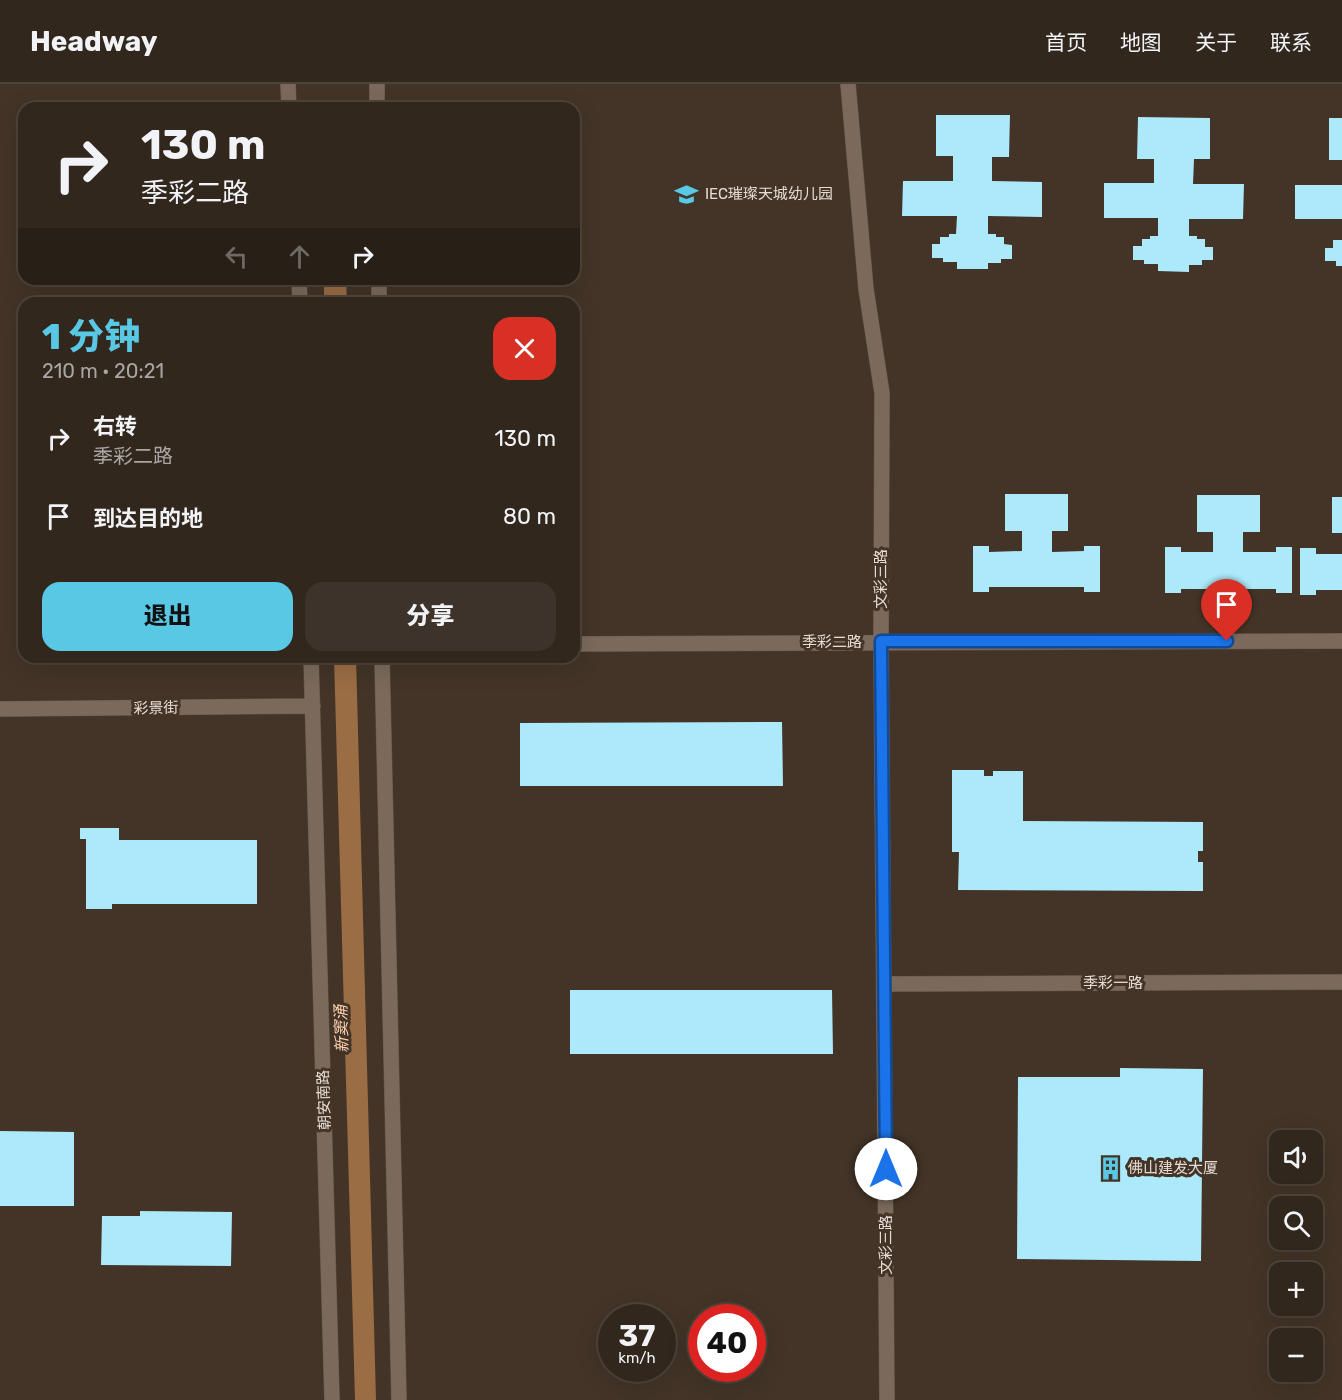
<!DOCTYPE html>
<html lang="zh">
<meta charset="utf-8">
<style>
:root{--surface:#32271d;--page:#3d332a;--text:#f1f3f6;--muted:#a8a5a4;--line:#4d443b;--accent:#59c8e4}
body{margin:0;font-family:Rubik,"Noto Sans SC",sans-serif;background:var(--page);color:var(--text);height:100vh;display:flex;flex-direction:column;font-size:22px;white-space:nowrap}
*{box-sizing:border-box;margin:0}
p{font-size:20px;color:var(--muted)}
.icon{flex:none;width:33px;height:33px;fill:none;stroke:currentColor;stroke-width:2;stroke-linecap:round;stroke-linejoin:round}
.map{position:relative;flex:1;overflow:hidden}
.panel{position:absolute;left:18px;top:213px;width:562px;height:366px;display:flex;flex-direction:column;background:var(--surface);border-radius:18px;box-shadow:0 6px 24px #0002,0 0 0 2px var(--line)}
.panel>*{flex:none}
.top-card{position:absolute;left:18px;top:18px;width:562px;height:183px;border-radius:18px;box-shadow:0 6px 24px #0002,0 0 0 2px var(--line);background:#32271d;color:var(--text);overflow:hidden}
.fabs{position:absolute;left:1269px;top:1046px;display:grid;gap:12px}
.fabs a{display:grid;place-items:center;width:54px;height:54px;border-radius:12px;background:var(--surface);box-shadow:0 6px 24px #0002,0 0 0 2px var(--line);font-size:30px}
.speed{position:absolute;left:598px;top:1220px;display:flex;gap:12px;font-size:30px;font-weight:700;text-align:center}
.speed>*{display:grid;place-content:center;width:78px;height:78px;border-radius:50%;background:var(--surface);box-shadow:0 6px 24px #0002,0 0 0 2px var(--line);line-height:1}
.speed small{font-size:15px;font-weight:400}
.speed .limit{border:9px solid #d22;background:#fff;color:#111}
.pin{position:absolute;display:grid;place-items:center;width:51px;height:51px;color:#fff;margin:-62px -26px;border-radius:50% 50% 50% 0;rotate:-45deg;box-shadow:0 0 6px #0007}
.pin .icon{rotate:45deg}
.me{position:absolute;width:66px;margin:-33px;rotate:0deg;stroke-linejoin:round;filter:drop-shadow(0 0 4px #0008)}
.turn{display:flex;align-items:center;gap:21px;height:126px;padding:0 24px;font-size:27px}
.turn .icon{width:78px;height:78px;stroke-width:2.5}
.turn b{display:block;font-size:42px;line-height:51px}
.lanes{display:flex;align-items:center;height:57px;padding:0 24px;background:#0003;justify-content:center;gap:30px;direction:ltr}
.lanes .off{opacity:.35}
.round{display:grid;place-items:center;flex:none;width:63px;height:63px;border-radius:18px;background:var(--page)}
.head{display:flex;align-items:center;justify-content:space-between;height:102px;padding:0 24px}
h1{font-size:36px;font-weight:800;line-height:45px;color:var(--accent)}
.button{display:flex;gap:12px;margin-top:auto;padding:12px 24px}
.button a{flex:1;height:69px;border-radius:18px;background:var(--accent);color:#111;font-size:24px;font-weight:800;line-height:69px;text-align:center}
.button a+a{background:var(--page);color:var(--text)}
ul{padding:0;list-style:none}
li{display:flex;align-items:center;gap:18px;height:78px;padding:0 24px}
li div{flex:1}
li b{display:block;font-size:22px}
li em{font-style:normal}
header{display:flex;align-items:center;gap:36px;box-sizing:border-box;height:84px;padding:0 30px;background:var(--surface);border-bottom:2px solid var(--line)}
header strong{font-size:28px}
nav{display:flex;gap:33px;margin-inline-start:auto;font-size:21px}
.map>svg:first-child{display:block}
.water{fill:#9b6d44}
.building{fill:#ace9fa}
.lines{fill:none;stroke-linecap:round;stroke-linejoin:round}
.secondary-casing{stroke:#5e5246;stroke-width:16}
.secondary{stroke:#7b6a5b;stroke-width:15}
.route-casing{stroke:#114b97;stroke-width:15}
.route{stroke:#1a73e8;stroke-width:10}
.labels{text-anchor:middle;stroke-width:6;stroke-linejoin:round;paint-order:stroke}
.poi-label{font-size:15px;fill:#e6dcd4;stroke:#433427;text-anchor:start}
.street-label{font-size:15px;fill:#e6dcd4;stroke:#433427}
.water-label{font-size:16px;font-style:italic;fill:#fdd2ae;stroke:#433427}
</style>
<header>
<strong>Headway</strong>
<nav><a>首页</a><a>地图</a><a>关于</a><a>联系</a></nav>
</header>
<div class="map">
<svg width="1342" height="1316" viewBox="0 0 1342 1316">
<rect width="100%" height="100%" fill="#433427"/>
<path class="water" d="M324,195H346L347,219H324Z
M334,573H356L376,1316H355Z"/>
<path class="building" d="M936,31H1010L1009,73H992V97L1042,98V133L988,132V150H996V153H1004V160L1012,161V175H1001V179H988V185H957V178H943V174H932V160H940V153H949V150H956L957,132H902L903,97H953V72H936Z
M1138,33L1210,34V75H1194L1193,100H1244L1243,135H1189V152H1197V155H1205V163H1213V176H1202V181H1189V188L1158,187V180H1144V176H1133V162H1142V155H1150V152H1158V134H1104V99H1154V75H1137Z
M1329,34H1342V76H1329Z
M1295,101H1342V135H1295Z
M1333,156H1342V182H1336V177H1325V164H1333Z
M1005,410H1068V447H1052V468L1084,467V462H1100V508H1084V503H989V508H973V462H989V468L1022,467V447H1005Z
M1197,411H1260V448H1243V468H1276V463H1292V509H1276V505H1181V509H1165V463H1181V468H1213V448H1197Z
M1332,413H1342V449H1332Z
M1300,464H1316V470H1342V506H1316V511H1300Z
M782,638L783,702H520V639Z
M952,686H984V692H993V687H1023V737L1203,738V767H1198V778H1203V807L958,806L959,768H952Z
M80,744H119V756H257V820H112V825H86V755H80Z
M570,906H832L833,970H570Z
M1120,984L1203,985L1201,1177L1017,1175L1018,993H1120Z
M0,1047L74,1048V1122H0Z
M140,1127L232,1128L231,1182L101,1181L102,1132H140Z"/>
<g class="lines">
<defs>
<path id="secondary" d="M288,0L289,24
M377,0V24
M848,0L866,205L882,309L881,557L887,1316
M299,195L300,219
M379,195V219
M574,560L1342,557
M311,573L332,1316
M382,573L399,1316
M0,625L313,622
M885,900L1342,898"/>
</defs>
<use href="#secondary" class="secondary-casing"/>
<use href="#secondary" class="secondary"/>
</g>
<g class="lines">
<defs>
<path id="route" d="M886,1085L881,557H1227"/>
</defs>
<use href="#route" class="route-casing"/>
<use href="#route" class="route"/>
</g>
<defs>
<symbol id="school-bare" viewBox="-9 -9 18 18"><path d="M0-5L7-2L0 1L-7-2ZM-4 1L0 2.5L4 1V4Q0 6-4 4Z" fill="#59c8e4" stroke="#433427" stroke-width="2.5" paint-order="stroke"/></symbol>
<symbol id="building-bare" viewBox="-9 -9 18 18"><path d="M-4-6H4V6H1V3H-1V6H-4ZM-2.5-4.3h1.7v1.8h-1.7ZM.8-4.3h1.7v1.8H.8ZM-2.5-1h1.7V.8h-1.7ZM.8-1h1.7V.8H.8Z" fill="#59c8e4" stroke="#433427" stroke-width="2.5" paint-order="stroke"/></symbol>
</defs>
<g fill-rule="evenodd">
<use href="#school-bare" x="670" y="94" width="33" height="33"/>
<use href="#building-bare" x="1094" y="1068" width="33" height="33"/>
</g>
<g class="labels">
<g class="poi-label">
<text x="705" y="115">IEC璀璨天城幼儿园</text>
<text x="1128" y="1089">佛山建发大厦</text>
</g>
<g class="street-label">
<text transform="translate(881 495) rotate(-90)" y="5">文彩三路</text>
<text x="832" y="563">季彩二路</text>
<text transform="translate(156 624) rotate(-1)" y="5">彩景街</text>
<text x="1113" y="904">季彩一路</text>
<text transform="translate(324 1016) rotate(-92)" y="5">朝安南路</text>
<text transform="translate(886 1161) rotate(-90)" y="5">文彩三路</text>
</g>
<g class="water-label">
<text transform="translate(341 945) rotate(-92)" y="6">新窦涌</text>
</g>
</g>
</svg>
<div class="fabs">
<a><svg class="icon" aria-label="sound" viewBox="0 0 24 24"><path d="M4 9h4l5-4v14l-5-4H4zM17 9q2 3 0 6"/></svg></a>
<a><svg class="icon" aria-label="search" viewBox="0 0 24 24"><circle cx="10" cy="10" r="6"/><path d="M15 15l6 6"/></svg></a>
<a>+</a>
<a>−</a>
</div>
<div class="speed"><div>37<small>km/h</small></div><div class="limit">40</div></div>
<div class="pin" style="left:1227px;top:557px;background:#d93025"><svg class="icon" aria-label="arrive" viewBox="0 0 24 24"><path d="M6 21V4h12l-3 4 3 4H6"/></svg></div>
<svg class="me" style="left:886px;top:1085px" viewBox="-20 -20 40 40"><circle r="19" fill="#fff"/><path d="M0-13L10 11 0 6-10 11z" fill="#1a73e8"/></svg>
<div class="top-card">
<div class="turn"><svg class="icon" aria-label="right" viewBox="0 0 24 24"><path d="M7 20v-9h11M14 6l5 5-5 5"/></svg><div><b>130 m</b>季彩二路</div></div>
<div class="lanes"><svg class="icon off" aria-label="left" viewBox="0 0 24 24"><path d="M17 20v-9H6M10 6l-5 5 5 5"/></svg><svg class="icon off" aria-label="ahead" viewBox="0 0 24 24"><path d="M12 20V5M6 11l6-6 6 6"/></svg><svg class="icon" aria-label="right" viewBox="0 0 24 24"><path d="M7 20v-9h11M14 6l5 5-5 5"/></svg></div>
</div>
<section class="panel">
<div class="head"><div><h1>1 分钟</h1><p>210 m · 20:21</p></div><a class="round" style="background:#d93025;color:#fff"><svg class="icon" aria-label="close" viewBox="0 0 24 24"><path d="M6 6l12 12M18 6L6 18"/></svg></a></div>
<ul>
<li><svg class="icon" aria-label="right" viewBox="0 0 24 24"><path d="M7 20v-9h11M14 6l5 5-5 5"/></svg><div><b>右转</b><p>季彩二路</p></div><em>130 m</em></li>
<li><svg class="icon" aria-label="arrive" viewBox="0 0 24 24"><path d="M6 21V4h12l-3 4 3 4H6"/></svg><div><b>到达目的地</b></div><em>80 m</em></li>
</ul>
<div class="button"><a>退出</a><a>分享</a></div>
</section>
</div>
